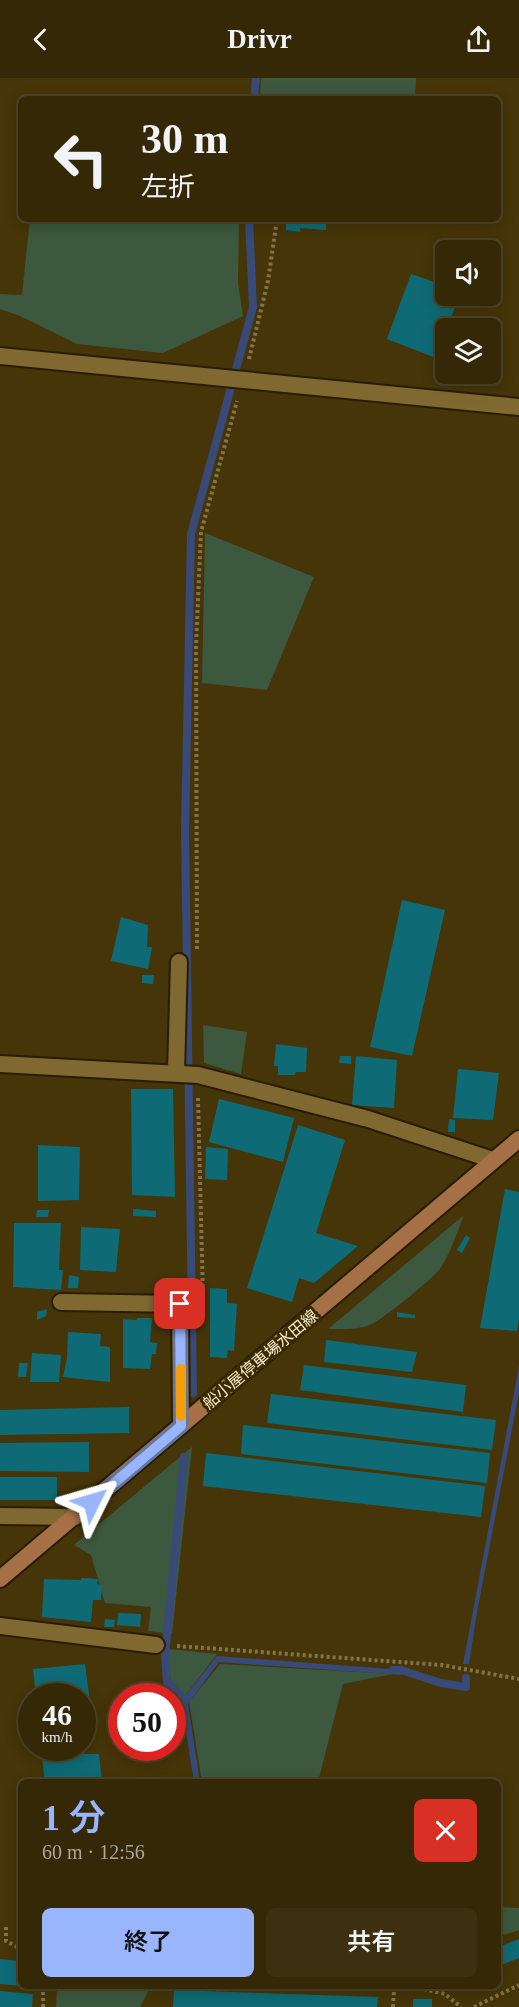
<!DOCTYPE html>
<html lang="ja">
<meta charset="utf-8">
<style>
:root{--surface:#342806;--page:#3c3010;--text:#f1f3f6;--muted:#a9a69b;--line:#4e4428;--accent:#98b5fd}
body{margin:0;font-family:"Times New Roman","Noto Sans JP",serif;background:var(--page);color:var(--text);height:100vh;display:flex;flex-direction:column;font-size:22px;white-space:nowrap}
*{box-sizing:border-box;margin:0}
p{font-size:20px;color:var(--muted)}
.icon{flex:none;width:33px;height:33px;fill:none;stroke:currentColor;stroke-width:2;stroke-linecap:round;stroke-linejoin:round}
.map{position:relative;flex:1;overflow:hidden}
.drawer{position:absolute;left:18px;top:1701px;width:483px;height:210px;display:flex;flex-direction:column;background:var(--surface);border-radius:9px;box-shadow:0 3px 15px #0003,0 0 0 2px var(--line)}
.drawer>*{flex:none}
.guide{position:absolute;left:18px;top:18px;width:483px;height:126px;border-radius:9px;box-shadow:0 3px 15px #0003,0 0 0 2px var(--line);background:#342806;color:var(--text);overflow:hidden}
.buttons{position:absolute;left:435px;top:162px;display:grid;gap:12px}
.buttons a{display:grid;place-items:center;width:66px;height:66px;border-radius:9px;background:var(--surface);box-shadow:0 3px 15px #0003,0 0 0 2px var(--line);font-size:30px}
.speed{position:absolute;left:18px;top:1605px;display:flex;gap:12px;font-size:30px;font-weight:700;text-align:center}
.speed>*{display:grid;place-content:center;width:78px;height:78px;border-radius:50%;background:var(--surface);box-shadow:0 3px 15px #0003,0 0 0 2px var(--line);line-height:1}
.speed small{font-size:15px;font-weight:400}
.speed .limit{border:9px solid #d22;background:#fff;color:#111}
.pin{position:absolute;display:grid;place-items:center;width:51px;height:51px;color:#fff;margin:-26px;border-radius:12px;box-shadow:0 3px 9px #0006}
.me{position:absolute;width:66px;margin:-33px;rotate:50deg;stroke-linejoin:round;filter:drop-shadow(0 0 4px #0008)}
.turn{display:flex;align-items:center;gap:21px;height:126px;padding:0 24px;font-size:27px}
.turn .icon{width:78px;height:78px;stroke-width:2.5}
.turn b{display:block;font-size:42px;line-height:51px}
.round{display:grid;place-items:center;flex:none;width:63px;height:63px;border-radius:9px;background:var(--page)}
.headline{display:flex;align-items:center;justify-content:space-between;height:102px;padding:0 24px}
h1{font-size:36px;font-weight:600;line-height:45px;color:var(--accent)}
.button{display:flex;gap:12px;margin-top:auto;padding:12px 24px}
.button a{flex:1;height:69px;border-radius:9px;background:var(--accent);color:#111;font-size:24px;font-weight:600;line-height:69px;text-align:center}
.button a+a{background:var(--page);color:var(--text)}
header{display:flex;justify-content:space-between;align-items:center;height:78px;padding:0 24px;background:var(--surface);font-size:27px;font-weight:600}
.map>svg:first-child{display:block}
.green{fill:#3c583e}
.water{fill:#384a78}
.lines{fill:none;stroke-linecap:round;stroke-linejoin:round}
.stream{stroke:#384a78;stroke-width:8}
.building{fill:#0e6b75}
.minor-casing{stroke:#291d01;stroke-width:20}
.tertiary-casing{stroke:#291d01;stroke-width:20}
.secondary-casing{stroke:#291d01;stroke-width:20}
.path{stroke:#83734c;stroke-width:4;stroke-dasharray:3 3;stroke-linecap:butt}
.minor{stroke:#806931;stroke-width:16}
.tertiary{stroke:#806931;stroke-width:16}
.secondary{stroke:#a57045;stroke-width:16}
.route-casing{stroke:#6376a4;stroke-width:15}
.route{stroke:#98b5fd;stroke-width:10}
.slow{stroke:#f59e0b;stroke-width:10}
.labels{text-anchor:middle;stroke-width:6;stroke-linejoin:round;paint-order:stroke}
.street-label{font-size:16px;fill:#f9ecd0;stroke:#3b2b00}
</style>
<header><svg class="icon" aria-label="back" viewBox="0 0 24 24"><path d="M15 5l-7 7 7 7"/></svg>Drivr<svg class="icon" aria-label="share" viewBox="0 0 24 24"><path d="M12 15V3M7 8l5-5 5 5M5 13v7h14v-7"/></svg></header>
<div class="map">
<svg width="519" height="1929" viewBox="0 0 519 1929">
<rect width="100%" height="100%" fill="#463508"/>
<path class="green" d="M261,0H416L415,21H260Z
M30,141H239L238,205L243,238L163,275L77,266L20,238L0,231V216L22,217Z
M205,455L314,499L267,612L202,605Z
M203,947L247,954L241,996L204,985Z
M464,1137C457,1153 450,1178 439,1192C431,1202 381,1243 370,1247C357,1252 341,1251 328,1251Z
M192,1369L172,1556L148,1553L151,1529L105,1525L91,1477L74,1467Z
M169,1571L217,1576L185,1618L171,1603L167,1579Z
M220,1586L392,1596L343,1606L318,1704H202L189,1624Z
M498,1829L519,1830V1852L498,1859Z
M57,1908H151L140,1929H56Z"/>
<path class="water" d="M519,1288V1315L477,1534L469,1586H463Z
M217,1578L404,1592L402,1597L219,1584L188,1626L200,1704H194L181,1623Z"/>
<g class="lines">
<path class="stream" d="M254,21L256,0
M193,1315L185,753L191,456L253,229L249,141
M184,1379L165,1578L167,1604L185,1623
M393,1592H401L441,1605L466,1609V1600"/>
</g>
<path class="building" d="M286,141H326V152L300,150V154L286,152Z
M411,196L446,208V218H459L436,280L387,261Z
M402,822L445,832L412,978L370,969Z
M121,839L148,847L147,869H152L148,891L111,883Z
M142,897H154L153,906L142,905Z
M276,966L307,970L306,994H296L295,997H278V988H274Z
M340,978H351V986L339,985Z
M356,978L397,982L394,1030L352,1027Z
M458,991L499,995L493,1042L453,1040Z
M131,1011H173L175,1119L132,1117Z
M219,1021L294,1040L283,1084L209,1064Z
M449,1041L455,1042V1054H448Z
M298,1047L345,1062L316,1155L358,1168L314,1205L299,1200L292,1224L247,1210Z
M38,1067L80,1069L79,1122L38,1123Z
M206,1069L228,1071L227,1102L205,1101Z
M505,1111L519,1114V1242L517,1253L480,1250Z
M133,1131L156,1133V1139L133,1138Z
M37,1132H49L48,1139H36Z
M14,1145H61L59,1192H63L61,1212L13,1209Z
M81,1149L120,1151L116,1194L80,1192Z
M466,1157L470,1160L462,1175L457,1172Z
M69,1197L79,1199L78,1210H68Z
M210,1210L227,1211V1225L237,1226L234,1273L228,1272L227,1280L210,1279Z
M47,1231L46,1238L37,1242V1234Z
M397,1234L415,1237V1240L397,1239Z
M138,1240H152L150,1264L157,1265L156,1276H152L150,1291L123,1290V1241L136,1242Z
M68,1254L101,1256L100,1268L110,1269V1304L63,1299L67,1280Z
M326,1262L417,1274L412,1294L324,1284Z
M32,1275L61,1277L59,1304H30Z
M19,1285H28L26,1299H18Z
M304,1287L466,1307L463,1334L300,1312Z
M271,1316L496,1342L492,1372L267,1345Z
M129,1329V1355L0,1357V1332Z
M243,1347L490,1375L487,1405L241,1376Z
M89,1364V1394L0,1393V1365Z
M206,1375L485,1408L481,1439L203,1408Z
M0,1399H57V1422H0Z
M81,1500L98,1501L97,1506L102,1507L101,1522H93L91,1544L42,1539L44,1501L81,1502Z
M118,1535L141,1536L140,1549L117,1547Z
M105,1541L115,1542L114,1549H104Z
M85,1586L95,1661L82,1660V1618H36L33,1591Z
M41,1670H84V1676H99L102,1704H45Z
M519,1861V1880L498,1888V1869Z
M0,1881L21,1883V1908L0,1906Z
M174,1912L378,1919L377,1929H173Z
M0,1913L33,1916L32,1929H0Z
M413,1921H432V1929H413Z"/>
<g class="lines">
<defs>
<path id="minor" d="M0,986L198,997L368,1041L493,1082
M176,995L179,884
M61,1224L180,1226L181,1348
M0,1438L75,1439
M0,1548L156,1567"/>
<path id="tertiary" d="M0,278L519,329"/>
<path id="secondary" d="M0,1501L519,1061"/>
</defs>
<use href="#minor" class="minor-casing"/>
<use href="#tertiary" class="tertiary-casing"/>
<use href="#secondary" class="secondary-casing"/>
<path class="path" d="M249,281L268,203L277,141
M197,871L196,567L201,454L237,323
M198,1020L203,1219
M177,1568L442,1587L519,1601
M6,1849V1863L21,1871
M43,1908V1929
M341,1908L394,1911
M393,1929L394,1911L419,1910L445,1916L461,1929
M474,1929L519,1907"/>
<use href="#minor" class="minor"/>
<use href="#tertiary" class="tertiary"/>
<use href="#secondary" class="secondary"/>
</g>
<g class="lines">
<defs>
<path id="route" d="M92,1424L181,1348L180,1226"/>
</defs>
<use href="#route" class="route-casing"/>
<use href="#route" class="route"/>
<path class="slow" d="M181,1291V1338"/>
</g>
<g class="labels">
<g class="street-label">
<text transform="translate(260 1281) rotate(-40)" y="6">船小屋停車場水田線</text>
</g>
</g>
</svg>
<div class="buttons">
<a><svg class="icon" aria-label="sound" viewBox="0 0 24 24"><path d="M4 9h4l5-4v14l-5-4H4zM17 9q2 3 0 6"/></svg></a>
<a><svg class="icon" aria-label="layers" viewBox="0 0 24 24"><path d="M12 4l9 5-9 5-9-5zM3 14l9 5 9-5"/></svg></a>
</div>
<div class="speed"><div>46<small>km/h</small></div><div class="limit">50</div></div>
<div class="pin" style="left:180px;top:1226px;background:#d93025"><svg class="icon" aria-label="arrive" viewBox="0 0 24 24"><path d="M6 21V4h12l-3 4 3 4H6"/></svg></div>
<svg class="me" style="left:92px;top:1424px" viewBox="-20 -20 40 40"><path d="M0-17L14 15 0 8-14 15z" fill="#98b5fd" stroke="#fff" stroke-width="4"/></svg>
<div class="guide">
<div class="turn"><svg class="icon" aria-label="left" viewBox="0 0 24 24"><path d="M17 20v-9H6M10 6l-5 5 5 5"/></svg><div><b>30 m</b>左折</div></div>
</div>
<section class="drawer">
<div class="headline"><div><h1>1 分</h1><p>60 m · 12:56</p></div><a class="round" style="background:#d93025;color:#fff"><svg class="icon" aria-label="close" viewBox="0 0 24 24"><path d="M6 6l12 12M18 6L6 18"/></svg></a></div>
<div class="button"><a>終了</a><a>共有</a></div>
</section>
</div>
